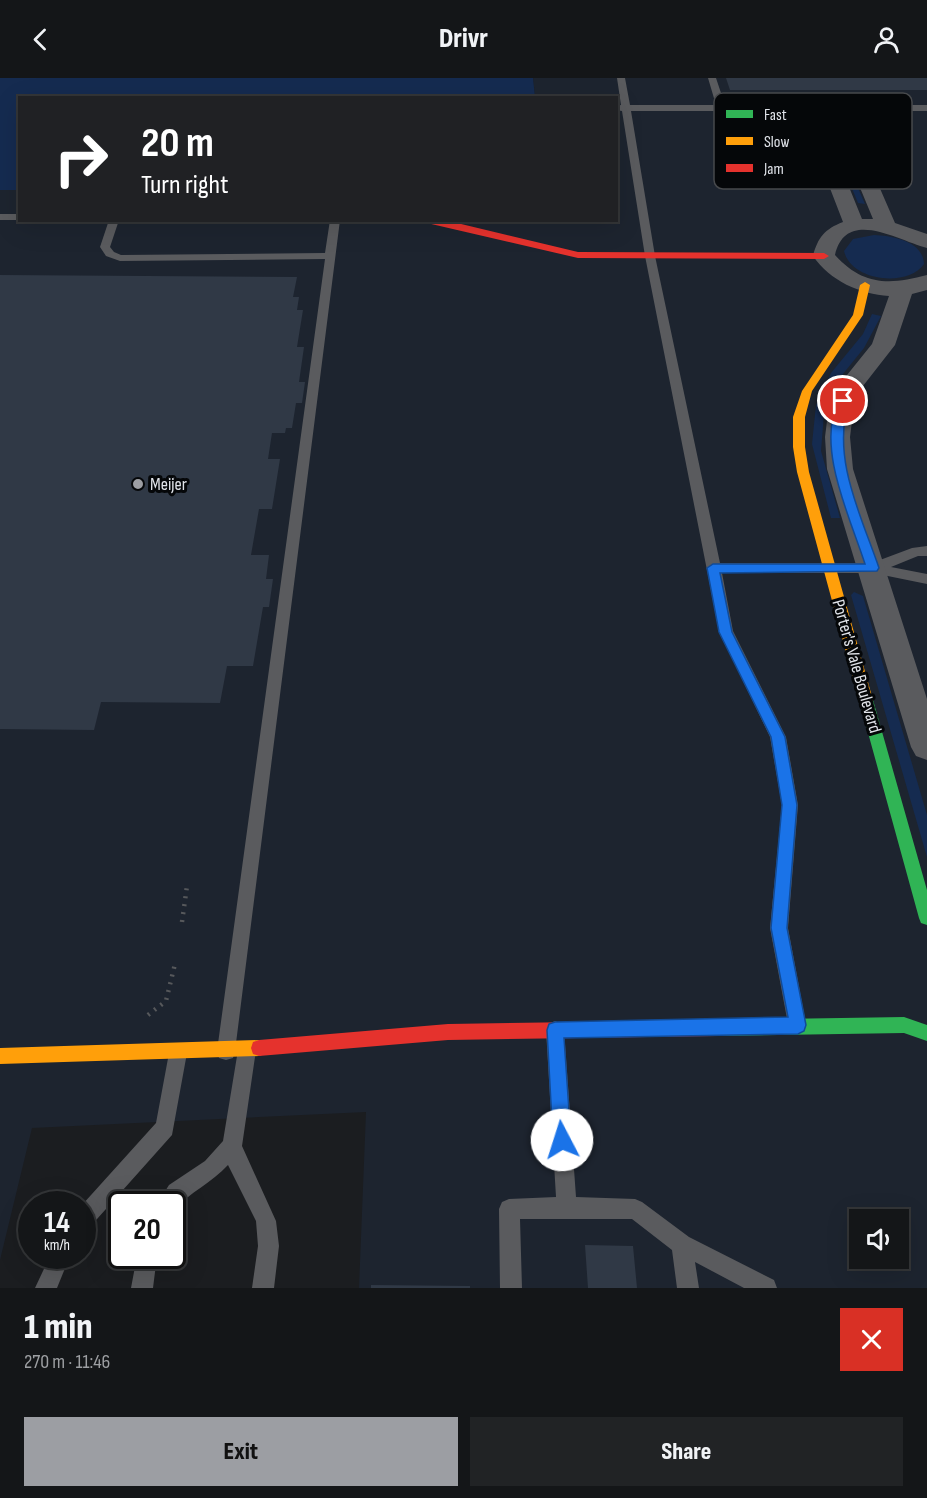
<!DOCTYPE html>
<meta charset="utf-8">
<style>
:root{--surface:#141618;--page:#212325;--text:#f1f3f6;--muted:#9d9fa2;--line:#333537;--accent:#9c9ea3}
body{margin:0;font-family:"Sofia Sans Condensed",sans-serif;background:var(--page);color:var(--text);height:100vh;display:flex;flex-direction:column;font-size:22px;white-space:nowrap}
*{box-sizing:border-box;margin:0}
p{font-size:20px;color:var(--muted)}
.icon{flex:none;width:33px;height:33px;fill:none;stroke:currentColor;stroke-width:2;stroke-linecap:round;stroke-linejoin:round}
.map{position:relative;height:1210px;overflow:hidden}
.panel{display:flex;flex-direction:column;background:var(--surface);flex:1}
.panel>*{flex:none}
.top-card{position:absolute;left:18px;top:18px;width:600px;height:126px;border-radius:0px;box-shadow:0 6px 24px #0002,0 0 0 2px var(--line);background:#202124;color:#fff;overflow:hidden}
.controls{position:absolute;left:849px;top:1131px;display:grid;gap:12px}
.controls a{display:grid;place-items:center;width:60px;height:60px;border-radius:0px;background:var(--surface);box-shadow:0 6px 24px #0002,0 0 0 2px var(--line);font-size:30px}
.speed{position:absolute;left:18px;top:1113px;display:flex;gap:12px;font-size:30px;font-weight:700;text-align:center}
.speed>*{display:grid;place-content:center;width:78px;height:78px;border-radius:50%;background:var(--surface);box-shadow:0 6px 24px #0002,0 0 0 2px var(--line);line-height:1}
.speed small{font-size:15px;font-weight:400}
.speed .limit{border:3px solid #111;border-radius:9px;background:#fff;color:#111}
.pin{position:absolute;display:grid;place-items:center;width:51px;height:51px;color:#fff;margin:-26px;border:3px solid #fff;border-radius:50%;box-shadow:0 2px 6px #0007}
.me{position:absolute;width:66px;margin:-33px;rotate:355deg;stroke-linejoin:round;filter:drop-shadow(0 0 4px #0008)}
.turn{display:flex;align-items:center;gap:21px;height:126px;padding:0 24px;font-size:27px}
.turn .icon{width:78px;height:78px;stroke-width:2.5}
.turn b{display:block;font-size:42px;line-height:51px}
.round{display:grid;place-items:center;flex:none;width:63px;height:63px;border-radius:0px;background:var(--page)}
.summary{display:flex;align-items:center;justify-content:space-between;height:102px;padding:0 24px}
h1{font-size:36px;font-weight:800;line-height:45px}
.primary-button{display:flex;gap:12px;margin-top:auto;padding:12px 24px}
.primary-button a{flex:1;height:69px;border-radius:0px;background:var(--accent);color:#111;font-size:24px;font-weight:800;line-height:69px;text-align:center}
.primary-button a+a{background:var(--page);color:var(--text)}
header{display:flex;justify-content:space-between;align-items:center;height:78px;padding:0 24px;background:var(--surface);font-size:27px;font-weight:800}
.map>svg:first-child{display:block}
.built{fill:#1d242f;fill-rule:evenodd}
.green{fill:#152b50}
.building{fill:#303946}
.lines{fill:none;stroke-linecap:round;stroke-linejoin:round}
.path{stroke:#56585b;stroke-width:4.5;stroke-dasharray:2 6;stroke-linecap:butt}
.lane{fill:#5a5b5e;fill-rule:evenodd}
.street{fill:#5a5b5e;fill-rule:evenodd}
.fast{fill:#30b455;fill-rule:evenodd}
.slow{fill:#ff9f0a;fill-rule:evenodd}
.jam{fill:#e5322d;fill-rule:evenodd}
.route{fill:#1a73e8;stroke:#114b97;stroke-width:1.5}
.poi-dot{fill:#9c9ea3;stroke:#050709;stroke-width:2}
.labels{text-anchor:middle;stroke-width:6;stroke-linejoin:round;paint-order:stroke}
.poi-label{font-size:18px;fill:#e1e4ea;stroke:#050709;text-anchor:start}
.street-label{font-size:18px;fill:#e1e4ea;stroke:#050709}
.key{fill:#050709;stroke:#47494c;stroke-width:1.5}
.key-label{font-size:16px;fill:#e1e4ea}
</style>
<header><svg class="icon" aria-label="back" viewBox="0 0 24 24"><path d="M15 5l-7 7 7 7"/></svg>Drivr<svg class="icon" aria-label="person" viewBox="0 0 24 24"><circle cx="12" cy="8" r="4"/><path d="M4 21q1-7 8-7t8 7"/></svg></header>
<div class="map">
<svg width="927" height="1210" viewBox="0 0 927 1210">
<rect width="100%" height="100%" fill="#1b1d20"/>
<path class="built" d="M533,0H927V1210H359L366,1034L32,1050L0,1182V112H19L20,142H616V20L535,19ZM860,1142H898V1180H860Z"/>
<path class="green" d="M0,0H533L535,19L20,20L19,112H0Z
M826,47L831,48L865,126L858,125Z
M874,157C893,158 923,163 924,186C907,210 851,203 844,173L853,161Z
M872,236L881,238L864,270L834,307L824,336L821,373L840,440H831L812,366L816,327L831,295L863,256Z
M854,514L863,518L927,737V779L851,517Z"/>
<path class="building" d="M726,0H927V12H730Z
M0,197L297,199L293,219H299L297,232H303L297,269H304L299,304H305L302,325H296L292,350H286L285,355H272L268,381H280L272,431H259L251,477H269L266,501H273L269,529H263L253,588H227L220,625L101,624L94,652L0,651Z
M585,1167L633,1168L637,1210H588Z
M371,1207L470,1208V1210H371Z"/>
<g class="lines">
<path class="path" d="M182,844L187,808
M148,937L166,923L175,886"/>
<path class="lane" d="M617,0H625L630,27H716L708,0H716L725,27H927V33H631L655,178L720,485H872L912,470L927,468V478H918L891,489L927,496V506L873,495H722L733,553L786,659L798,727L788,850L806,946L804,952L797,955L790,952L788,946L770,850L782,727L770,659L719,553L645,178L622,33L616,32V28L621,27Z
M0,136H20V142H0Z
M109,142H119L110,169L114,174L121,177L325,175L330,142H340L235,973L233,980L226,982L219,980L217,973L325,181L120,183L106,178L100,169Z
M555,943L562,946L564,952L576,1119L635,1121L642,1124L689,1159L774,1202L777,1210H744L695,1184L699,1210H677L672,1172L632,1141H520L522,1210H500L499,1131L502,1124L509,1121L556,1119L546,952L548,946Z
M247,963L254,965L256,972L242,1068L276,1143L279,1168L274,1210H252L258,1168L256,1143L228,1087C212,1105 189,1114 174,1133L172,1126H157L169,1107L205,1083L223,1063L238,972L240,965Z
M178,966L185,968L187,975L172,1057L89,1150L82,1153V1127L156,1045L169,975L171,968Z
M50,1178H70L57,1210H35Z
M137,1178H157L153,1210H131Z"/>
<path class="street" d="M808,25L817,30L862,141H873L827,30L830,26H842L845,30L895,145L927,156V170C899,163 846,129 835,177C863,208 890,207 927,197V212L912,216L895,267L863,308L854,327L850,359L853,391L927,621V682L916,678L911,669L827,391L825,359L829,327L843,302L872,266L889,218C860,216 830,203 813,178C818,159 825,151 843,144L799,30Z"/>
<path class="fast" d="M866,617L871,618L873,622L927,812V847L921,845L919,840L859,622L861,618Z
M904,939L927,947V963L904,955L717,958L711,956L709,950L711,944L717,942Z"/>
<path class="slow" d="M865,204L870,207L863,237L812,313L805,339V369L809,394L873,622L871,626H861L859,622L797,394L793,369V339L802,313L853,237L860,207Z
M259,962L265,964L267,970L265,976L259,978L0,986V970Z"/>
<path class="jam" d="M414,142L457,145L578,174L824,175L829,178L824,181L578,180Z
M717,942L723,944L725,950L723,956L717,958L448,962L259,978L253,976L251,970L253,964L259,962L448,946Z"/>
</g>
<path class="route" d="M839,321L849,323C831,380 861,437 879,490L877,493L720,495L732,554L785,659L797,727L787,850L806,947L804,953L798,956L564,960L571,1062L568,1068L562,1071L556,1068L553,1062L547,952L549,946L555,944L788,939L771,850L782,727L771,659L719,554L707,490L713,486H865C850,439 815,368 839,321Z"/>
<circle class="poi-dot" cx="138" cy="406" r="6"/>
<g class="labels">
<g class="poi-label">
<text x="150" y="412">Meijer</text>
</g>
<g class="street-label">
<text transform="translate(857 588) rotate(74)" y="6">Porter's Vale Boulevard</text>
</g>
</g>
<rect x="714" y="15" width="198" height="96" rx="9" class="key"/>
<rect x="726" y="32" width="27" height="8" fill="#30b455"/>
<rect x="726" y="59" width="27" height="8" fill="#ff9f0a"/>
<rect x="726" y="86" width="27" height="8" fill="#e5322d"/>
<g class="key-label">
<text x="764" y="42">Fast</text>
<text x="764" y="69">Slow</text>
<text x="764" y="96">Jam</text>
</g>
</svg>
<div class="controls">
<a><svg class="icon" aria-label="sound" viewBox="0 0 24 24"><path d="M4 9h4l5-4v14l-5-4H4zM17 9q2 3 0 6"/></svg></a>
</div>
<div class="speed"><div>14<small>km/h</small></div><div class="limit">20</div></div>
<div class="pin" style="left:843px;top:323px;background:#d93025"><svg class="icon" aria-label="arrive" viewBox="0 0 24 24"><path d="M6 21V4h12l-3 4 3 4H6"/></svg></div>
<svg class="me" style="left:562px;top:1062px" viewBox="-20 -20 40 40"><circle r="19" fill="#fff"/><path d="M0-13L10 11 0 6-10 11z" fill="#1a73e8"/></svg>
<div class="top-card">
<div class="turn"><svg class="icon" aria-label="right" viewBox="0 0 24 24"><path d="M7 20v-9h11M14 6l5 5-5 5"/></svg><div><b>20 m</b>Turn right</div></div>
</div>
</div>
<section class="panel">
<div class="summary"><div><h1>1 min</h1><p>270 m · 11:46</p></div><a class="round" style="background:#d93025;color:#fff"><svg class="icon" aria-label="close" viewBox="0 0 24 24"><path d="M6 6l12 12M18 6L6 18"/></svg></a></div>
<div class="primary-button"><a>Exit</a><a>Share</a></div>
</section>
